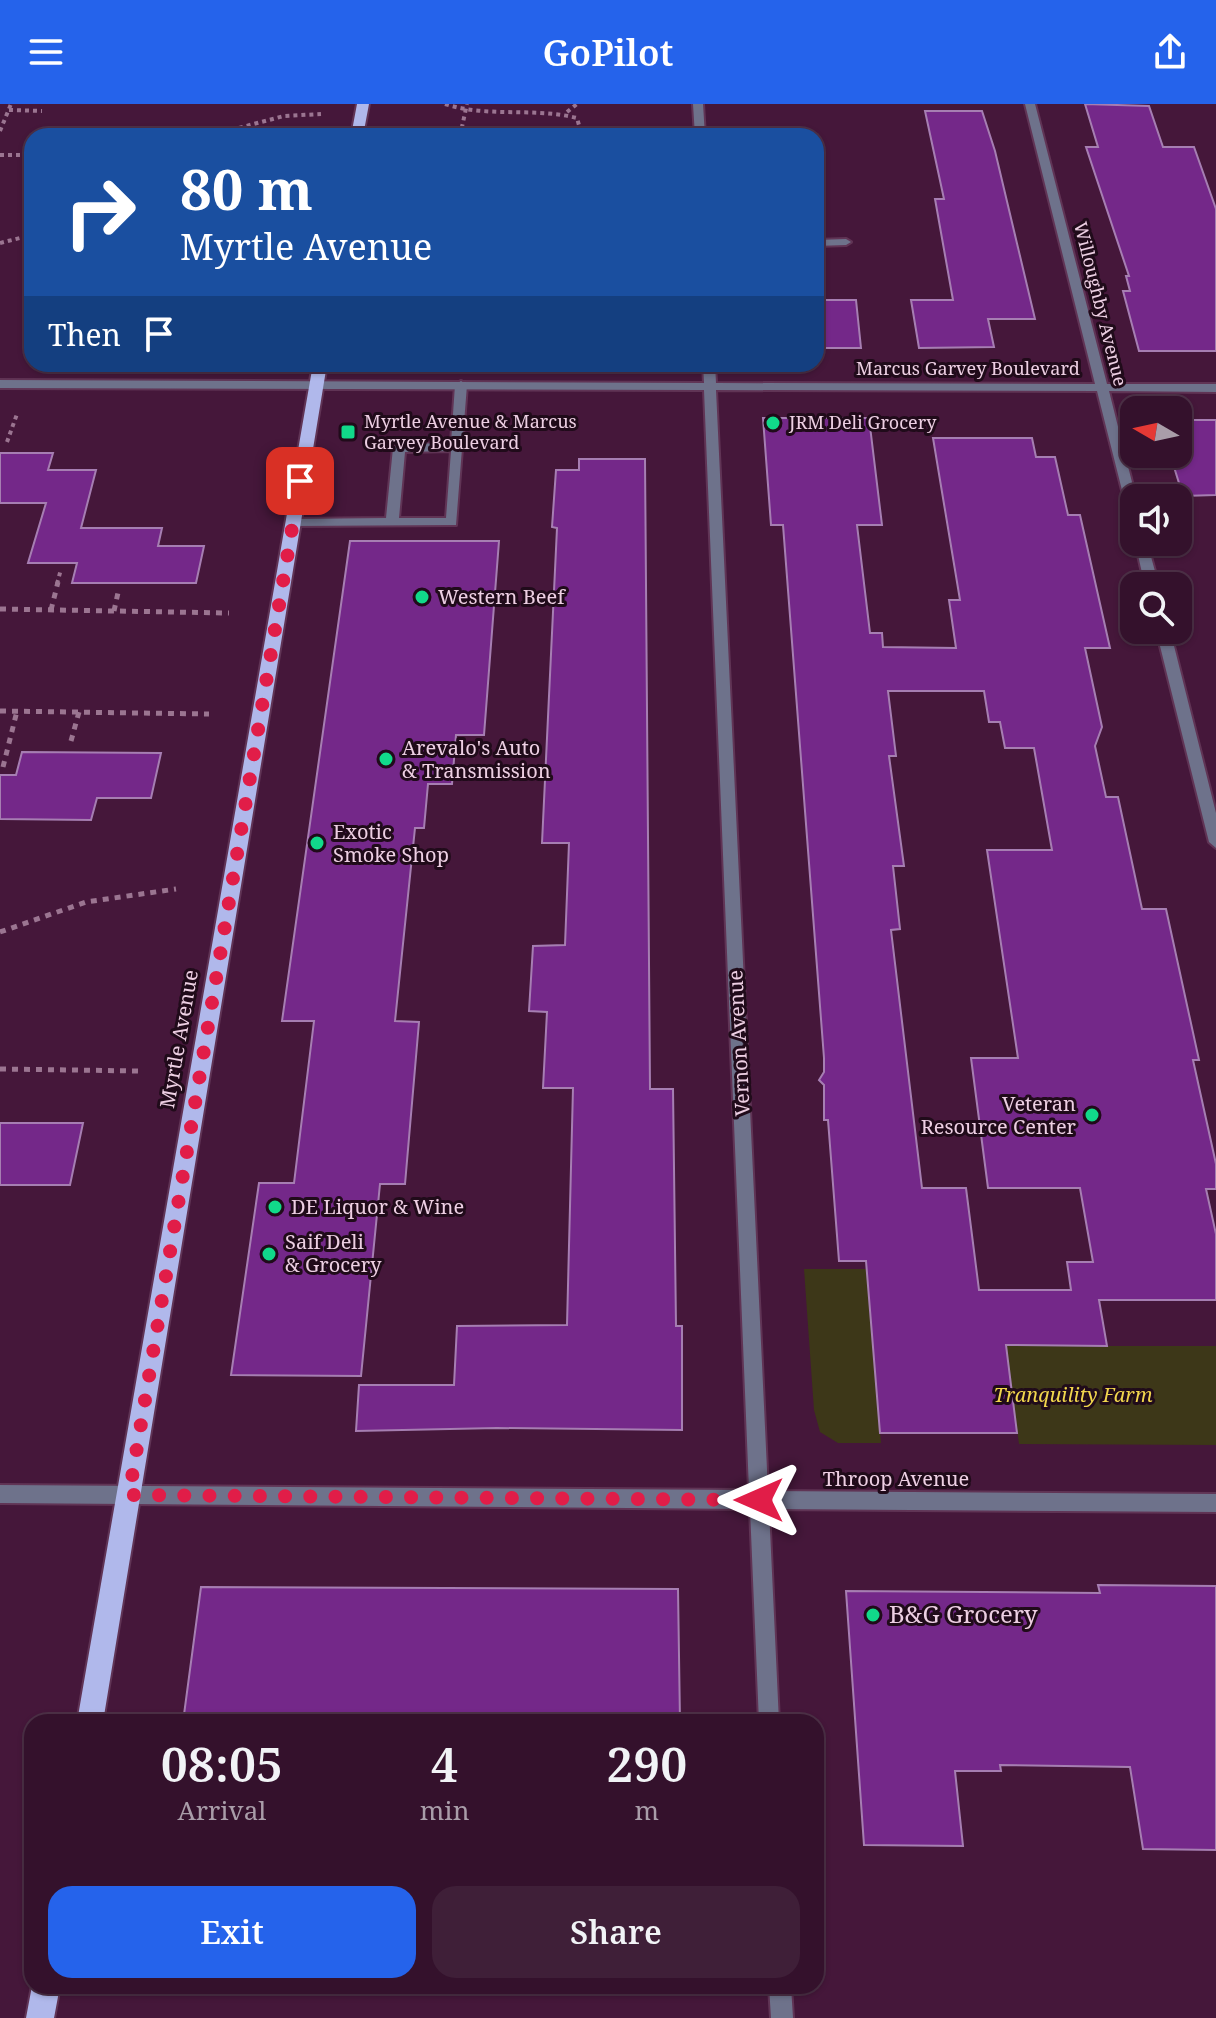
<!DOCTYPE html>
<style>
:root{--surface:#34112c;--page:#3f1f38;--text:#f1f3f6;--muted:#a99da9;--line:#4e3148;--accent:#2563eb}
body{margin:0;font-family:"Noto Serif",serif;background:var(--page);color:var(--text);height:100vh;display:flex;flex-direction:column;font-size:30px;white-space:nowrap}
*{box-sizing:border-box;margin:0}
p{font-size:26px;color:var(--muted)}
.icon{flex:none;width:44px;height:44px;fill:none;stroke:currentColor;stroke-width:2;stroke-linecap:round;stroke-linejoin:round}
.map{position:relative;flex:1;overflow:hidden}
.side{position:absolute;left:24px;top:1610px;width:800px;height:280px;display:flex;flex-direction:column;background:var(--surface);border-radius:24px;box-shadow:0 2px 6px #0004,0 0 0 2px var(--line)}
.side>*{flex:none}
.guide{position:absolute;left:24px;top:24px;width:800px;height:244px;border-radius:24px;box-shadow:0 2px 6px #0004,0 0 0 2px var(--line);background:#1a4fa0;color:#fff;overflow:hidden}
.needle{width:52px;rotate:279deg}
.fabs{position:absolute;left:1120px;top:292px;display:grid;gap:16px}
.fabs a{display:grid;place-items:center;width:72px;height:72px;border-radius:16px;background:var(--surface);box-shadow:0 2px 6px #0004,0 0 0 2px var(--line);font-size:40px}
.pin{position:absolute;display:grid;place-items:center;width:68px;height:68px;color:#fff;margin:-34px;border-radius:16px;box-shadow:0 4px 12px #0006}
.me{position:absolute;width:88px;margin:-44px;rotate:270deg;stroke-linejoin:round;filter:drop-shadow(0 0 6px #0008)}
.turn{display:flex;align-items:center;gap:28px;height:168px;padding:0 24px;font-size:36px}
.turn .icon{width:104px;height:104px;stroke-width:2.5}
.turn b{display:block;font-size:56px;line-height:68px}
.then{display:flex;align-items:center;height:76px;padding:0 24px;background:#0003;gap:16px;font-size:30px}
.eta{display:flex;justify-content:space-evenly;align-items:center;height:136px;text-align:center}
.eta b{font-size:48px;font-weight:600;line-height:56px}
.cta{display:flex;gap:16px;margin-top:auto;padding:16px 24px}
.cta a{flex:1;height:92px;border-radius:24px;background:var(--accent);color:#fff;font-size:32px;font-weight:600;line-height:92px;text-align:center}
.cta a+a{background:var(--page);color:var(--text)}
header{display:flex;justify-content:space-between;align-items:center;height:104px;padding:0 24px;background:var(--accent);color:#fff;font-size:36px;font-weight:600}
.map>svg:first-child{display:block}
.green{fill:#3d3718}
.building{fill:#742889;stroke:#a67eb2;stroke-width:2;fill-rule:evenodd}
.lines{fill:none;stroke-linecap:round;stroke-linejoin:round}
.service-casing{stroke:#603455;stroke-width:4}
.minor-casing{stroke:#603455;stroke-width:4}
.primary-casing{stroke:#603455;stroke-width:4}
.path-far1{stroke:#9b7591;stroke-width:4;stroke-dasharray:4 4;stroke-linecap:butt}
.path{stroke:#9b7591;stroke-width:5;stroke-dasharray:6 6;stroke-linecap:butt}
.service{fill:#6e728b;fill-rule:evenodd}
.minor{fill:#6e728b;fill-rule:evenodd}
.primary{fill:#b0b8eb;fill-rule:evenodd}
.route{stroke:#e11d48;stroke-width:14;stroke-dasharray:0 25.2}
.poi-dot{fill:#11d98a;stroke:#200b1a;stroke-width:3}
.labels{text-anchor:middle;stroke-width:6;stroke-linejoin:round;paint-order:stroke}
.far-street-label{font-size:18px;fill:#edcfe3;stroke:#200b1a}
.far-poi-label{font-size:18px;fill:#edcfe3;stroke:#200b1a;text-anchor:start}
.poi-label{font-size:20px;fill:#edcfe3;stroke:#200b1a;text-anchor:start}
.street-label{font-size:20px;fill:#edcfe3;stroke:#200b1a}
.park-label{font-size:20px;font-style:italic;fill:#f1d64d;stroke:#200b1a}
.near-poi-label{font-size:24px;fill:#edcfe3;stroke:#200b1a;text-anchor:start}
</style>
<header><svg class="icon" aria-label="menu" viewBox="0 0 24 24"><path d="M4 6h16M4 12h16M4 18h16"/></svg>GoPilot<svg class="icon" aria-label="share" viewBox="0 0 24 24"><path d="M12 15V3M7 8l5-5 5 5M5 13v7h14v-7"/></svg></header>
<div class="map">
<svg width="1216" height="1914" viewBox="0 0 1216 1914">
<rect width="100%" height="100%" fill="#45173a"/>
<path class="green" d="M804,1165H866L881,1339H838L820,1328L814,1306Z
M1005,1237L1051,1242H1216V1341L1019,1340Z"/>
<path class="building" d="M1085,0L1149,2L1163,43H1194L1216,105V247H1139L1123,187H1130L1126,172H1129L1086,43H1098Z
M925,7H982L995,47L1035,215H988L994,243L919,244L911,196H953L935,95H944Z
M816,196H856L861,244H816Z
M763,314H869L882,421H857L870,529H882L883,543L956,544L949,496H960L933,334H1032L1036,353H1055L1068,411H1080L1110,544H1085L1102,623L1095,642L1106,693H1118L1142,805H1166L1199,956H1193L1216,1060V1085H1206L1216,1130V1196H1099L1107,1242L1006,1241L1017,1329H880L866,1157H839L828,1016H824V981L819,976L824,968V954L783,421H771ZM888,587H984L989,618H1000L1005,644H1034L1052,746H987L1018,954H971L988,1084H1080L1093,1158H1067L1071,1186H979L966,1084H922L891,826L900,825L893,762H904L889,652H896Z
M1178,316H1216V391L1183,392L1170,350H1178Z
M0,349H53L48,366H96L81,424H162L158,442H204L196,479H72L77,459H28L46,399H0Z
M579,355H645L650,985H673L676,1222H682V1326L497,1324L356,1327L359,1281H454L457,1222L567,1221L573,984H543L547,908L529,907L533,842L565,841L569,739H542L557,424L552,423L556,366H579Z
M350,437H499L484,631H456L452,680H428L424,724H415L395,917L419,918L405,1080H380L361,1272L231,1271L259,1079H294L314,917H282Z
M22,648L161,649L151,694H97L91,716L0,715V671H16Z
M0,1019H83L70,1081H0Z
M1098,1481L1216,1482V1746L1143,1745L1130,1663L1000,1661L1001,1667H955L963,1742L864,1741L846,1487L1100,1489Z
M201,1483L678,1485L680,1618H183Z"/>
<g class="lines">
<defs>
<path id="service" d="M816,136L846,135L851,138L846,141L816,142Z
M461,277L467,281L456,421L289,422L287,419L293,415L386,414L393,344L399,340L451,339L455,281ZM451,347L446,414H399L405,348Z"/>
<path id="minor" d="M693,0H703L705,32H695Z
M1025,0H1035L1107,280H1216V288L1109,287L1136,394H1134V414L1128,410L1097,287L716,286L768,1387L1216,1390V1408L769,1405L779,1618H759L750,1405L0,1399V1381L749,1386L704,286L0,284V276L704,279L703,260H715L716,279L1095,280Z
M1135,438H1147L1159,482H1145Z
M1156,526H1170L1216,709V744L1209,738Z
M769,1882H791L793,1914H771Z"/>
<path id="primary" d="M357,0H369L363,32H351Z
M313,260H327L103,1618H77Z
M32,1882H60L54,1914H26Z"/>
</defs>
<use href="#service" class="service-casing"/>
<use href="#minor" class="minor-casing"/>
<use href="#primary" class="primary-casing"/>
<path class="path-far1" d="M445,0C488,14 533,3 577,14L582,32
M9,6L42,7
M567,8L577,0
M0,27L11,0
M150,32L152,24
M208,32L284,12L321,10
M460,32L467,0
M0,51H32
M0,139L32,131
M28,249L32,238
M7,338L17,310
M57,480L61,465"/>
<path class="path" d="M0,505L229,509
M51,506L58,478
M114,507L119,484
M0,607L209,610
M71,637L79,608
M3,663L17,607
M0,828L86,798L176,785
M0,965L140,967"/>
<use href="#service" class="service"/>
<use href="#minor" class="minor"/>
<use href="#primary" class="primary"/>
</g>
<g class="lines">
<path class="route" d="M300,377L129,1391L759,1396"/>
</g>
<g class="poi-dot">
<circle cx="773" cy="319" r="8"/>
<rect x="340" y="320" width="16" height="16" rx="4"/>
<circle cx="422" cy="493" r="8"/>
<circle cx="386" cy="655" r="8"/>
<circle cx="317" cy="739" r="8"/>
<circle cx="1092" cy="1011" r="8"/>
<circle cx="275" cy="1103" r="8"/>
<circle cx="269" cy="1150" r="8"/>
<circle cx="873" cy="1511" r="8"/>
</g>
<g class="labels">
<g class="far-street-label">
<text transform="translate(1100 200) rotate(76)" y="6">Willoughby Avenue</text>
<text x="968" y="271">Marcus Garvey Boulevard</text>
</g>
<g class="far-poi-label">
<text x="364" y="324">Myrtle Avenue &amp; Marcus<tspan x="364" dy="21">Garvey Boulevard</tspan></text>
<text x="789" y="325">JRM Deli Grocery</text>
</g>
<g class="poi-label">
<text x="438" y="500">Western Beef</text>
<text x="402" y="651">Arevalo's Auto<tspan x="402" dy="23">&amp; Transmission</tspan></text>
<text x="333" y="735">Exotic<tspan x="333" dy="23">Smoke Shop</tspan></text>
<text x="1076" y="1007" text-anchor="end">Veteran<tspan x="1076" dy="23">Resource Center</tspan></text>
<text x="291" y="1110">DE Liquor &amp; Wine</text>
<text x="285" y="1145">Saif Deli<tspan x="285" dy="23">&amp; Grocery</tspan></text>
</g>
<g class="street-label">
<text transform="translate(179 935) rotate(-80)" y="7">Myrtle Avenue</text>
<text transform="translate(739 939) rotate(-93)" y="7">Vernon Avenue</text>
<text x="896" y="1382">Throop Avenue</text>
</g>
<g class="park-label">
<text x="1073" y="1298">Tranquility Farm</text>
</g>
<g class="near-poi-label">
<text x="889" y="1519">B&amp;G Grocery</text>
</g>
</g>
</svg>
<div class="fabs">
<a><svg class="needle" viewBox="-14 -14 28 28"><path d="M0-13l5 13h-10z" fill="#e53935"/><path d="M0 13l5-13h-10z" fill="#a99da9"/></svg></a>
<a><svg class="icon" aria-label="sound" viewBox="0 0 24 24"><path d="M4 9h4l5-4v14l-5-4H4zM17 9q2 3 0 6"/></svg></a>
<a><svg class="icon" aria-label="search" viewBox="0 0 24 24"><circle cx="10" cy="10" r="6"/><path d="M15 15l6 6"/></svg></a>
</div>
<div class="pin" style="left:300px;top:377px;background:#d93025"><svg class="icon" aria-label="arrive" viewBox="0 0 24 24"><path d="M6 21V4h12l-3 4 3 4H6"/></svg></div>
<svg class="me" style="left:759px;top:1396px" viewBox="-20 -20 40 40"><path d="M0-17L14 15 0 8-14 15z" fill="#e11d48" stroke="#fff" stroke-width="4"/></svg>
<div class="guide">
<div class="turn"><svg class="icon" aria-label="right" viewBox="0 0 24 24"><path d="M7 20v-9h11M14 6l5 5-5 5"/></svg><div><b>80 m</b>Myrtle Avenue</div></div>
<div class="then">Then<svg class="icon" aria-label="arrive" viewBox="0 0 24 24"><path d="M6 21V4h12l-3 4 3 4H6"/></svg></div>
</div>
<section class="side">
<div class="eta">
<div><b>08:05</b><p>Arrival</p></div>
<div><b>4</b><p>min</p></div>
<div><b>290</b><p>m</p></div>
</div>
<div class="cta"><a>Exit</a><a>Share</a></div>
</section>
</div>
